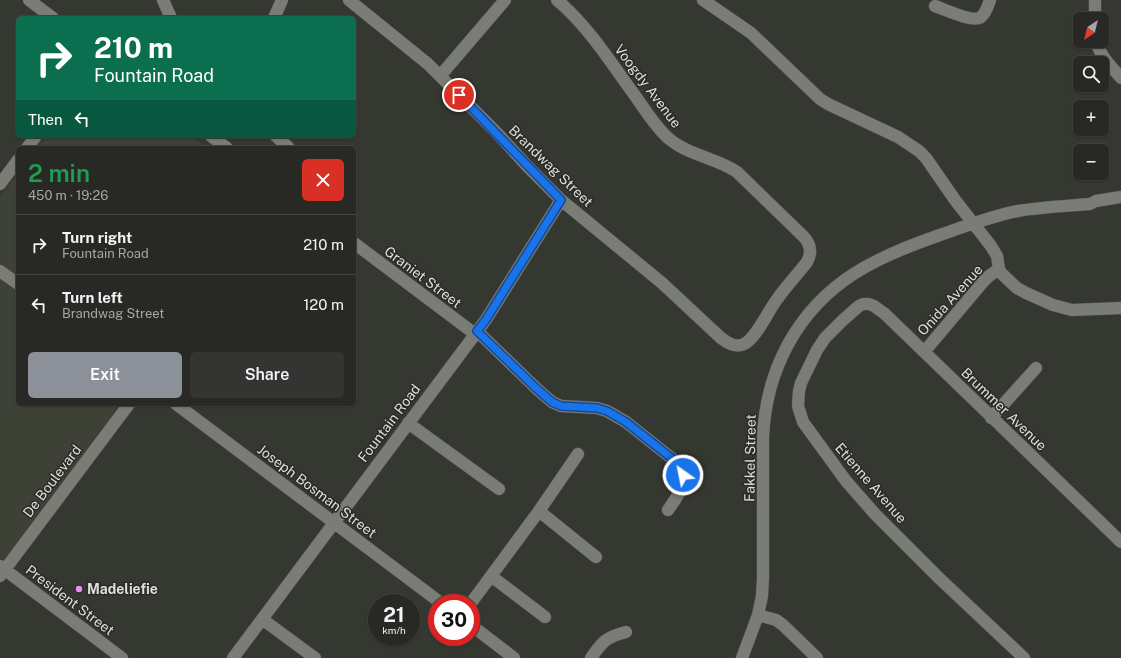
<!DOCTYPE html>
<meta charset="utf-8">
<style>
:root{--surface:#282925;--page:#343532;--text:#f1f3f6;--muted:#a5a6a7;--line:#444542;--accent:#8c9099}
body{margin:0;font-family:"Public Sans",sans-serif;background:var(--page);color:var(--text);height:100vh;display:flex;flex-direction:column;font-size:15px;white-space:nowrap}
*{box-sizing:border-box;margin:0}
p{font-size:13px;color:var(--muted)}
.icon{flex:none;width:22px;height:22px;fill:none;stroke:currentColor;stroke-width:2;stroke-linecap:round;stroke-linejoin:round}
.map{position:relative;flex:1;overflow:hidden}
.drawer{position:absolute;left:16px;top:146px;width:340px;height:260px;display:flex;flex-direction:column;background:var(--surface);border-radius:6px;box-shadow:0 1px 3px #0004,0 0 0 1px var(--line)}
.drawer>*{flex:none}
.hud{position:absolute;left:16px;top:16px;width:340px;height:122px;border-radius:6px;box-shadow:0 1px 3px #0004,0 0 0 1px var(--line);background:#0b6e4f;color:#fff;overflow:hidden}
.needle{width:26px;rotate:215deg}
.buttons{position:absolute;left:1073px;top:12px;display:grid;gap:8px}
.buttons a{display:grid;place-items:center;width:36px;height:36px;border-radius:6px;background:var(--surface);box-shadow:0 1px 3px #0004,0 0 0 1px var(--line);font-size:20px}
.speed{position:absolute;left:368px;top:594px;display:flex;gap:8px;font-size:20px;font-weight:700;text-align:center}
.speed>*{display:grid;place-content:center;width:52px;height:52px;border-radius:50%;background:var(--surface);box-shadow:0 1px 3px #0004,0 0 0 1px var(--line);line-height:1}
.speed small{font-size:10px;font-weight:400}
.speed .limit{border:6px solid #d22;background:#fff;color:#111}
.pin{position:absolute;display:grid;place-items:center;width:34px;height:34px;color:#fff;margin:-17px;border:2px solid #fff;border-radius:50%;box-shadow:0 1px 4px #0007}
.me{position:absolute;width:44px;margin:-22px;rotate:327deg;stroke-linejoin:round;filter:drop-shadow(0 0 3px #0008)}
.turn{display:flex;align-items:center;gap:14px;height:84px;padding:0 12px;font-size:18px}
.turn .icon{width:52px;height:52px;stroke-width:2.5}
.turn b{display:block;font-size:28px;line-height:34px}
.then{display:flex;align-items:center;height:38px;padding:0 12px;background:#0003;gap:8px;font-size:15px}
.round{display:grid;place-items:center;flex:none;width:42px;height:42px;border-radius:6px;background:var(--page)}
.overview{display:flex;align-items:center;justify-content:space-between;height:68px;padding:0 12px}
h1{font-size:24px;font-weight:600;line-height:30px;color:#1e9e55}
.primary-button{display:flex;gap:8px;margin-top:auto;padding:8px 12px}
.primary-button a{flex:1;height:46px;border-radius:6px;background:var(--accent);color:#fff;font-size:16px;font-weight:600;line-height:46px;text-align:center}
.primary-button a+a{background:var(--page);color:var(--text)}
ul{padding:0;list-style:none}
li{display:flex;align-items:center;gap:12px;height:60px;padding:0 12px;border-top:1px solid var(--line)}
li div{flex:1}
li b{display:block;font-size:15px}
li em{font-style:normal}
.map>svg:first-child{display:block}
.built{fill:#3e4136}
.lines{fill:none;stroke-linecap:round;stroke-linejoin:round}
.minor-casing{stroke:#535450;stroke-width:13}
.minor{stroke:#7a7c76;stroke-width:12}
.route-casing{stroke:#114b97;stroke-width:10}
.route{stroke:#1a73e8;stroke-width:7}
.poi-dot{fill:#f689ed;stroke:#2b2c27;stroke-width:1.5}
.labels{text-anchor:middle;stroke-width:3;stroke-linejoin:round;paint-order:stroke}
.street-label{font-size:14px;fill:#dedfdc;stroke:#2b2c27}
.poi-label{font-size:14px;font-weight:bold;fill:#dedfdc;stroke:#2b2c27;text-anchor:start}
</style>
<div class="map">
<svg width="1121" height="658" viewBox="0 0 1121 658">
<rect width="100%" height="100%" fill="#353731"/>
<path class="built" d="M46,136H191L207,148H37Z
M18,173V404H120L4,560L0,557V197Z"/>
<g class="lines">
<defs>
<path id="minor" d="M29,0L53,18
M163,0L171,18
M349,0L428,64L497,133L529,168L561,200L662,283L721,338C728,343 735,348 744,344C756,339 769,309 778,298C787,285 798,274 807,262C812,253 811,245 804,237L737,172C715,157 688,156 667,137C655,126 645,110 636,97C611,63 589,27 557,0
M703,0L751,33L820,99L828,104L898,137L919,151L926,158L955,200L991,246L997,256L999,269L1001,273L1017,288L1026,293L1053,305L1072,310L1121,308
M1095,0V19
M935,6C944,9 973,23 981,17C986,13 988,6 990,0
M274,18L282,0
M1096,41C1100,56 1111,66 1121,78
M440,76L505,0
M211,136L227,148
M276,136L289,148
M27,148L36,136
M0,184L18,160
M354,243L475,334
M0,271L18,284
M477,331L537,389L552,402L561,406L597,408L607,411L626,422L679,464C691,480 677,497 668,510
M924,352L983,282L989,276L999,269
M176,404L441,603
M991,418L1036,368
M408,423L499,489
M539,511L596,557
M0,566L122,658
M0,576L129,404
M491,576L545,617
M471,603L539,511L578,454
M758,615L776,620L783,625L817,658
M262,619L315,658
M471,625L514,658
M233,658L485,321L561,200
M591,658C602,642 606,637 626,632
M742,658L758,615L762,596L763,578V437C766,370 797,310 855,273C882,256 911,245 940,235C966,226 992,216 1018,211C1042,207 1066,206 1090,204L1096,201L1121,197
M1024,658L940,579L875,514L846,481L803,422L798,406L799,391L801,383L817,350L825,338L843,320L859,306L863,304H869L874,306L885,314L1121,542"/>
</defs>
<use href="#minor" class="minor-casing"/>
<use href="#minor" class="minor"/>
</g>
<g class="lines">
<defs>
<path id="route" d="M459,95L561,200L485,321L477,331L537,389L552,402L561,406L597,408L607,411L626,422L679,464L682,467L683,475"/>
</defs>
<use href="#route" class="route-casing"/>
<use href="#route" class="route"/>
</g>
<circle class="poi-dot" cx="79" cy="589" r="4"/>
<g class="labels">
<g class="street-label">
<text transform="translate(648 86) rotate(53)" y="5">Voogdy Avenue</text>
<text transform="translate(551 166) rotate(44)" y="5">Brandwag Street</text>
<text transform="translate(423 277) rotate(37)" y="5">Graniet Street</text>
<text transform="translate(950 300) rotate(-48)" y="5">Onida Avenue</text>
<text transform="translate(1004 409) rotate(44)" y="5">Brummer Avenue</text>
<text transform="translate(389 423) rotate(-53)" y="5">Fountain Road</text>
<text transform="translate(750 458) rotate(-89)" y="5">Fakkel Street</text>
<text transform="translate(52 481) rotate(-53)" y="5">De Boulevard</text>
<text transform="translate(871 483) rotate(49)" y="5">Etienne Avenue</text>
<text transform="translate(317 491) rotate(37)" y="5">Joseph Bosman Street</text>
<text transform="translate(70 600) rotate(37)" y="5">President Street</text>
</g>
<g class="poi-label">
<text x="87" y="594">Madeliefie</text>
</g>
</g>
</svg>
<div class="buttons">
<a><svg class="needle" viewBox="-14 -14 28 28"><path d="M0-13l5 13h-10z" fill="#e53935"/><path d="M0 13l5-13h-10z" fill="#a5a6a7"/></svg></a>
<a><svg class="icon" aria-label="search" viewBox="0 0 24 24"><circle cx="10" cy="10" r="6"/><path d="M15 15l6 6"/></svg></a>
<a>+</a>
<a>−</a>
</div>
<div class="speed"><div>21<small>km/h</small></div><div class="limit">30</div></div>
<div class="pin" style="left:459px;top:95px;background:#d93025"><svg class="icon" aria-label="arrive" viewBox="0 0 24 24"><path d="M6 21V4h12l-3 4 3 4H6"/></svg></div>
<svg class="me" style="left:683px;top:475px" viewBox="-20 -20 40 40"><circle r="17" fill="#1a73e8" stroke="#fff" stroke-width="3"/><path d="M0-11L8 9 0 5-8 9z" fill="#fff"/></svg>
<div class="hud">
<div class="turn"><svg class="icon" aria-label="right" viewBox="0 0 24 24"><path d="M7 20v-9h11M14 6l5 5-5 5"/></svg><div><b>210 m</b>Fountain Road</div></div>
<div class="then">Then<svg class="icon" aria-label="left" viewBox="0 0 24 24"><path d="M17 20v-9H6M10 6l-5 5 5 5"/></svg></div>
</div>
<section class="drawer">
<div class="overview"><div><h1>2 min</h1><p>450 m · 19:26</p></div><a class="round" style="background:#d93025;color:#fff"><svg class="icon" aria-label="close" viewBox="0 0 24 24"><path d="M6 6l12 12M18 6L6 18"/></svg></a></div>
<ul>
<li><svg class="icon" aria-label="right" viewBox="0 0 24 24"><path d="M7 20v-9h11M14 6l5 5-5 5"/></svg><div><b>Turn right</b><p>Fountain Road</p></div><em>210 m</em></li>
<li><svg class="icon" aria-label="left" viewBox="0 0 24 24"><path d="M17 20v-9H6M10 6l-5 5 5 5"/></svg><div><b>Turn left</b><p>Brandwag Street</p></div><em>120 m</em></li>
</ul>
<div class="primary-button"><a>Exit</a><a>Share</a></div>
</section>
</div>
